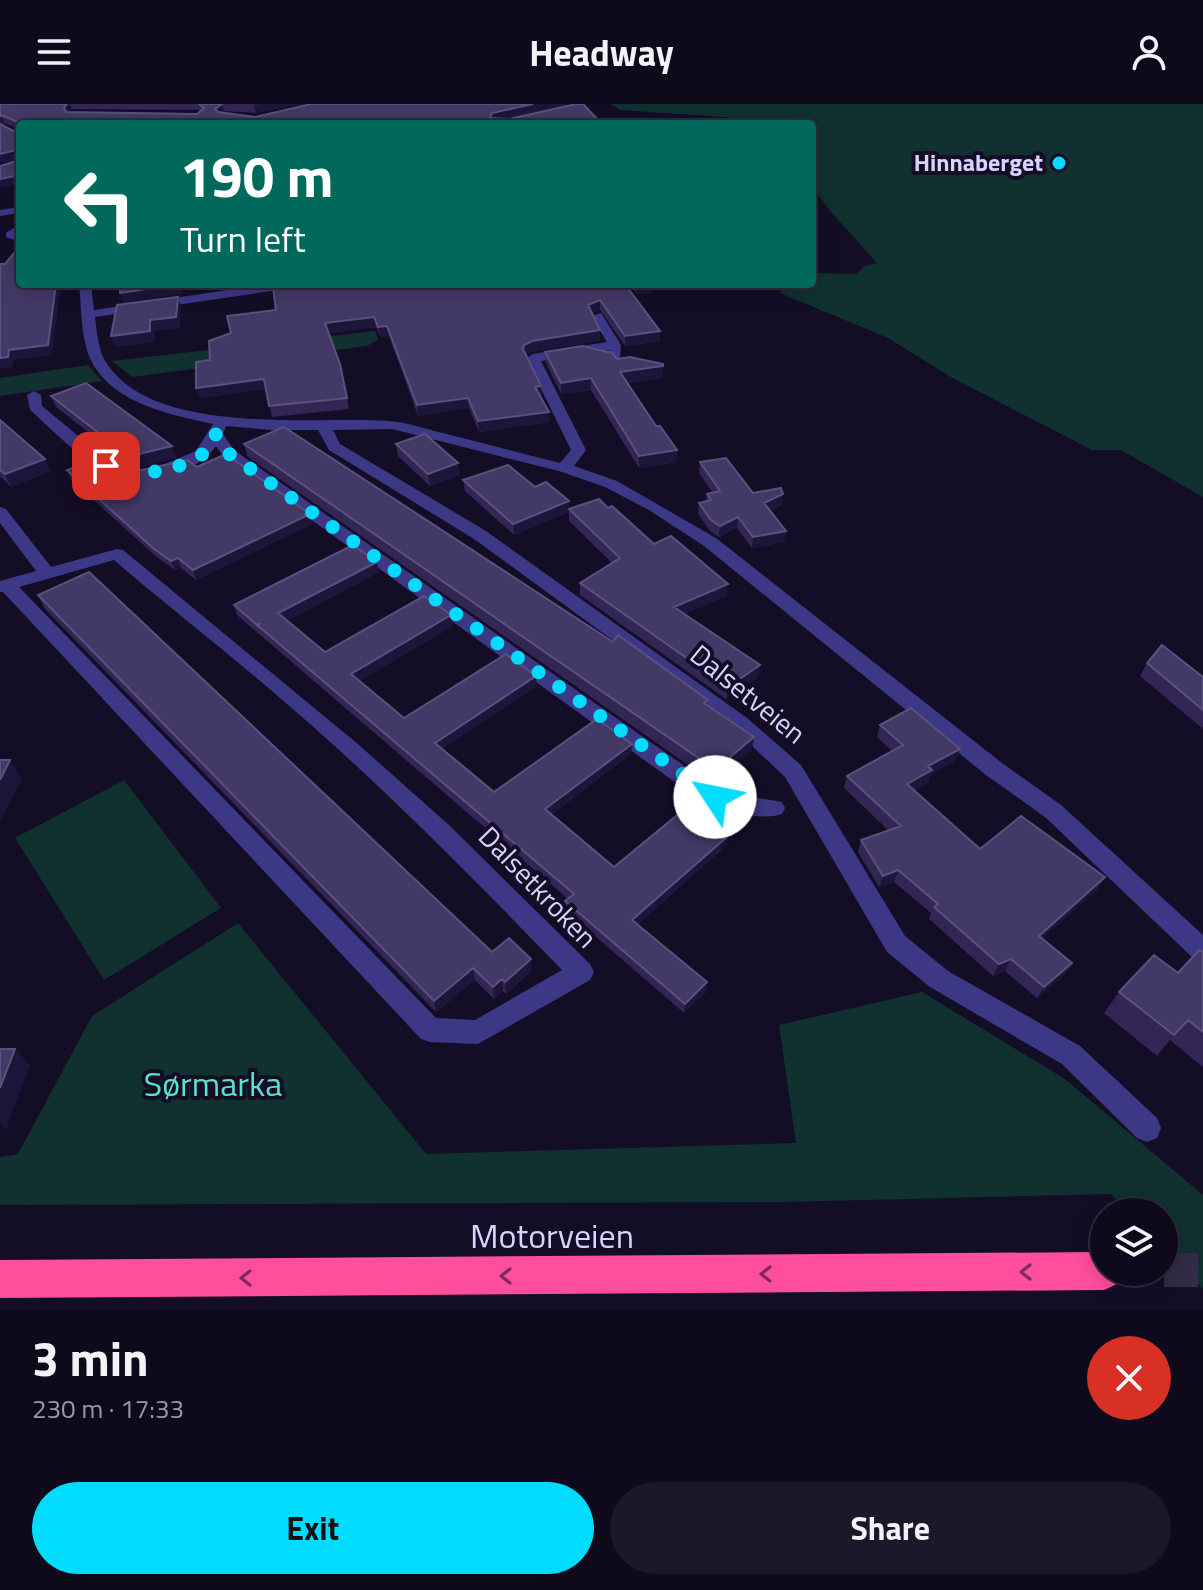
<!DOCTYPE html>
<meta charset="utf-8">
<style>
:root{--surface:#0e0a1c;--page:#1c1829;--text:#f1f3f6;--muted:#9b9aa3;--line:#2e2b3b;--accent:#00dbfe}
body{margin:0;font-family:"Titillium Web",sans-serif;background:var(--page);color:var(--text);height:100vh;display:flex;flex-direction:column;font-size:30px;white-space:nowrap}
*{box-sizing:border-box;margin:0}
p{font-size:26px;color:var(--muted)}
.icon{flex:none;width:44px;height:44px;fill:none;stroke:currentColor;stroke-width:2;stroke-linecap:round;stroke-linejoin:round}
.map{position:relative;height:1206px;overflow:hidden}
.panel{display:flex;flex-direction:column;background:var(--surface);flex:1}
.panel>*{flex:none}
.top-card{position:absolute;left:16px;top:16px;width:800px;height:168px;border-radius:8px;box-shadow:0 4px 20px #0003,0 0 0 2px var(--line);background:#00695c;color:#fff;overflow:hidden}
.buttons{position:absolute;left:1090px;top:1094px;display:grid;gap:16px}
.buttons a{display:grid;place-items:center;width:88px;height:88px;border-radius:50%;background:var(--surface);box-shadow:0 4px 20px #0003,0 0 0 2px var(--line);font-size:40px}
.pin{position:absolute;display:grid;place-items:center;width:68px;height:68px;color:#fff;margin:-34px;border-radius:16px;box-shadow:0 4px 12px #0006}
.me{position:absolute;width:88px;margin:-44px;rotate:304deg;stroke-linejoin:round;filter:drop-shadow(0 0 6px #0008)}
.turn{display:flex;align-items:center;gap:28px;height:168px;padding:0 32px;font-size:36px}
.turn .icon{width:104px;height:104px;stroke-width:2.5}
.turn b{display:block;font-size:56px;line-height:68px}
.round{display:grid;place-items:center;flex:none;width:84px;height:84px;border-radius:42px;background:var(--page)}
.head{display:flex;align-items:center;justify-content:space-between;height:136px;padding:0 32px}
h1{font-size:48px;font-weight:700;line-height:60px}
.button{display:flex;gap:16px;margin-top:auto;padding:16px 32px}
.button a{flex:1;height:92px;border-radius:48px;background:var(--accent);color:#111;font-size:32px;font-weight:700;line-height:92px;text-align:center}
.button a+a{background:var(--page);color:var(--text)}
header{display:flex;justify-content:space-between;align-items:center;height:104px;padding:0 32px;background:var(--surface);font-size:36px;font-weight:700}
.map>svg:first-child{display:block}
.green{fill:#113030}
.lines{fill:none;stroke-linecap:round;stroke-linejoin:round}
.highway-tunnel{stroke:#312c47;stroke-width:34;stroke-dasharray:34 17;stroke-linecap:butt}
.minor{fill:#3d3886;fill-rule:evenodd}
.highway{fill:#ff4e9c;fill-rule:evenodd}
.wall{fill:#312654;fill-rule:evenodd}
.shaded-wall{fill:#1d153a}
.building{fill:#433966;stroke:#5a517e;stroke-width:2}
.oneway{stroke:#7d2b5b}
.route{stroke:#00dbfe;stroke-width:14;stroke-dasharray:0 25.2}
.poi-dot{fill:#00dbfe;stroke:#130e26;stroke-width:3}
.labels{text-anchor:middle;stroke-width:8;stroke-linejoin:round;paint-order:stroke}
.far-poi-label{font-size:24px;font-weight:bold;fill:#d9d3ff;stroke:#130e26;text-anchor:end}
.street-label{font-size:28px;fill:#d9d3ff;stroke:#130e26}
.near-park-label{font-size:34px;fill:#5ae3c6;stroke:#130e26}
.near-street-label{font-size:34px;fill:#d9d3ff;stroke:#130e26}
</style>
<header><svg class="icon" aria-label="menu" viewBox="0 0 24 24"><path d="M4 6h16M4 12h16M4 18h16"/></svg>Headway<svg class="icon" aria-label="person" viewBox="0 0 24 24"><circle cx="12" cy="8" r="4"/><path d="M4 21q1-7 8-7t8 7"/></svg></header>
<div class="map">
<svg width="1203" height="1206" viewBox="0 0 1203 1206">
<rect width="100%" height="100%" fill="#130e26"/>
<path class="green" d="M611,0H1203V393L1121,346H1092L949,272L888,234L780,189L782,180H812V169L856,170L865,162L877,159L831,108L812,83V20H769L768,16L620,6Z
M375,227L378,236L367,242L132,273L112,257Z
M88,261L102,277L0,292V274Z
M124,676L221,804L104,876L15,734Z
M238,819L426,1050L796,1039L779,921L922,888L1065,975L1203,1091V1185L1164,1145V1108H1129L1111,1090L783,1098L0,1101V1053L18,1050L92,912Z"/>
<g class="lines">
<path class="highway-tunnel" d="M1164,1166H1203"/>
<path class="minor" d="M20,103V109L0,112V106Z
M20,120L18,130L20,138L6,133V129Z
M79,180H91L94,206L268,180H298L292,184L95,213C97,228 98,247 107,260C156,333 314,312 389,317C407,318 425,325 443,329C482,339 521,349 560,359L571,346L526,254L533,250L607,238L591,212L601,209L621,241L620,254H610L609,246L541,257L586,346L574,362L617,377L716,434L1002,659L1061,701L1203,831V858L1194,855L1045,713L986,671L704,442L649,406L605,383L559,367L392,325L333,326L340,340L486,427L747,614L801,661L905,832L948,867L1080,942L1157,1014L1161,1024L1157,1034L1147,1038L1137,1034L1062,960L930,883L887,848L785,673L733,624L474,435L329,346L318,326H272L226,322L223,330L234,346L706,677L735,690L782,698L785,704L782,710C754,719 715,702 690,689L223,352L216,342C204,359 178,373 158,369V363L196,347L213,320C172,311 115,300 93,260C80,237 82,205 79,180Z
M34,287L41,291L42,302L111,359L132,366V372C101,378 53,326 30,306L27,291Z
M0,403L6,405L51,463L117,445L123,446L359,641L449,721L590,860L594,868L590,876L478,940L430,938L421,935L3,488H0V477L36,467L0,419ZM114,456C166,501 221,543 273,588C375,674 469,770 562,866L475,916L436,914L19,483Z"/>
<path class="highway" d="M1104,1148V1168H1122L1117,1180L1104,1186L0,1194V1156Z"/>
</g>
<path class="wall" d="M0,0H301L256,9L224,7L222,9L255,13L568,0L502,15L602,20H20V80L19,54L0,59ZM72,5L199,6L200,7L197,10L69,8ZM4,19L19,25V30L3,21Z
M620,180L660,237L625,242L600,206L592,209L600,237L533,247L526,251L541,282L542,293H540L549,308V318L479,328L469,304L418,312L389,232L380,233L376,223L329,229L340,260L349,305L272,313L266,285L200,294L196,284L210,256L231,229L276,206Z
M631,180H688L654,184V188L636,190Z
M545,248L663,260L662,274L627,279L656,322L677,346L676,358L639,364L591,286L561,290L546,259Z
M51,292L176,354L139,363L118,357L116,350L56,303Z
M0,316L50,367L11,383L0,372Z
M244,340L613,538L708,596V601L754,633L752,646L714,677L708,675L247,352Z
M396,340L460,371L430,382L398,352Z
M700,358L753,389L782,401L770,407L786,427L784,438L752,444L737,424L719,433L710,427L698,410L699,399L706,397L707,390L713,389L699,369Z
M197,363L312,420L196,476L181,464L175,466L158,454L71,376L67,366L121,365L142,366Z
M463,376L569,397V405L608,404L654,440L727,492L685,510L760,561L758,573L726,595L580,491V479L612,459L569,417V408L514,431L465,387Z
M379,468L287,517L325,548L453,522L359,577L404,614L537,582L442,645L494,688L631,650L551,711L614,763L726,742L638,820L707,878L706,888L684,909L566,807L565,797L568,795L266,536L237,511L234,501Z
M38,491L492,848L532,867L506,890L503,887L494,895L475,876L436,908L44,504Z
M1147,559L1203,573V625L1140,572Z
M880,621L955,657L931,670L928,679L914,686L980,745L1105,773L1098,785L1042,834L1072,859L1065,870L1037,894L1005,867L993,872L929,815L931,809L894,778L879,783L858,748L861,736L889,727L844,684L847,672L892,647L877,633Z
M1203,848V963L1170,936L1157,952L1104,909L1119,888L1178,869Z"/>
<path class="shaded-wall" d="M67,0H70L72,5L66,11L64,4Z
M222,0L224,7L217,13L215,5Z
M261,0H301L256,9L254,1Z
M533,0H568L492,17L490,14L492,9Z
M1,11L4,19L0,26V13Z
M16,46L19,54L0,59V50Z
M20,71V80L0,84V75Z
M56,180H61L52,251L14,256L12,263L0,265V254L9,246Z
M179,180H183L182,190L123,199L120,189Z
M636,180H688L654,184V188L636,190Z
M178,193L181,203L180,224L154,227V238L115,243L111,232L150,216Z
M600,196V206L588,211V201Z
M374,213L376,223L327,229L325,219Z
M387,222L389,232L380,233L378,223Z
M600,226V237L533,247L525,251L523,245L524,241L532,237Z
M660,227V237L625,242V232Z
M663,262L662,274L620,280V268Z
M591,274V286L561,290V279Z
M264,275L267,285L200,294L196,284Z
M541,282L542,293L535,294V283Z
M468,294L469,304L418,312L417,301Z
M549,308V318L479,328L478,317Z
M172,342L176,354L139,363L135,351Z
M677,346L676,358L639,364V352Z
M45,355L50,367L11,383L5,370Z
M458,359L460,371L430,382L428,370Z
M783,390L782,401L763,410L764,399Z
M569,397V408L514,431L513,420Z
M310,410L312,420L196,476L193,466Z
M738,413L737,424L719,433L720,422Z
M786,427L784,438L752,444L753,433Z
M178,454L181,464L175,466L171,457Z
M377,458L379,468L281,520L278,509Z
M728,480L727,492L674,515V503Z
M451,511L453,522L354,580L351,570Z
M760,561L758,573L726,595L728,583Z
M536,572L537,582L436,649L435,639Z
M754,633L752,646L714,677L716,665Z
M632,640L631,650L545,716V705Z
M960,645L955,657L931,670L928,679L903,692L907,680L928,662Z
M10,656L22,675L0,718V676Z
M728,732L726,742L632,825V816Z
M898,766L894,778L879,783L883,772Z
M1105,773L1098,785L1033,843L1039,832Z
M531,855L532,867L506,890L505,878Z
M1011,855L1005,867L993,872L999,860Z
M1072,859L1065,870L1037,894L1044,883Z
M473,864L475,876L436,908L434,897Z
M502,875L503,887L494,895L493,883Z
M707,878L706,888L684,909L685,900Z
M15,945L30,961L6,1025L0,1019V984Z"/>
<path class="building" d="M0,0H67L64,4L66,8L197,10L204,4L199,0H222L215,5L218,8L255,13L311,0H533L492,9L490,14L509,15L576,0H583L602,20H20V71L0,75V62L19,56L20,49L16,46L0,50V20L19,30L18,18L1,11L0,13Z
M20,142V180H56L48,241L9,246L8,253L0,254V160H5Z
M121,180H179L120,189Z
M285,180H620L622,183H627L660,227L625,232L600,196L588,201L600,226L532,237L524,241L523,245L541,282L535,283L549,308L478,317L468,294L417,301L387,222L378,223L374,213L325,219L340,260L347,294L269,302L264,275L196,284V258L210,256L209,237L231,229L227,212L276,206L273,183Z
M178,193L176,213L150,216V227L111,232L117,201Z
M582,242L612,249L617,255L630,253L663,260V262L620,268L656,322H660L677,346L639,352L591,274L561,279L545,248Z
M86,279L172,342L135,351L114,345L118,344L51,292Z
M0,316L45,355L5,370L0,366Z
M284,323L613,538L618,531L708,596L704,599L754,633L716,665L710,662L244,340Z
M425,330L458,359L428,370L396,340Z
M226,350L310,410L193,466L178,454L171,457L154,445L67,366L94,356L121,365L142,366L187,356L197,363Z
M726,354L753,389L781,384L783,390L764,399L786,427L753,433L738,413L720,422L711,416L699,399L711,396L707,390L720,387L700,358Z
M508,361L535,383L546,378L569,397L513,420L463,376Z
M599,395L608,404L612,402L654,440L671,432L728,480L674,503L760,561L728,583L580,479L620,454L569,405Z
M353,441L377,458L278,509L325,548L424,492L451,511L351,570L404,614L506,550L536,572L435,639L494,688L597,615L632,640L545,705L614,763L687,703L728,732L632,816L707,878L685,900L565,797L574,790L263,526L258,522L260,519L257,521L234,501Z
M89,468L492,848L509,834L531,855L505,878L502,875L493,883L473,864L434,897L38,491Z
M1162,541L1203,573V606L1147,559Z
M911,604L960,645L928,662L932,666L907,680L980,745L1021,712L1105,773L1039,832L1072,859L1044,883L1011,855L999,860L934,803L938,800L898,766L883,772L861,736L901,722L847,672L903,641L880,621Z
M0,656H10L0,676Z
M1199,846L1203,848V928L1188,916L1174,931L1119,888L1154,851L1178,869Z
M0,945H15L0,984Z"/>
<defs><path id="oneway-chevron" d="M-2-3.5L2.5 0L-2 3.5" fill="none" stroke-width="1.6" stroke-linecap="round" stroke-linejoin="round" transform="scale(2)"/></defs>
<g class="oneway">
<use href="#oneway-chevron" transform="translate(1026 1168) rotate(180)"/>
<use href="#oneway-chevron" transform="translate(766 1170) rotate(180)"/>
<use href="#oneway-chevron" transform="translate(506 1172) rotate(180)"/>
<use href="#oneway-chevron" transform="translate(246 1174) rotate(180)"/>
</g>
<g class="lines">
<path class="route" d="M106,362L124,369H149L179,362L207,348L216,330L228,349L715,693"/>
</g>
<circle class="poi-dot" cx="1059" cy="59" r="8"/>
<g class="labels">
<g class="far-poi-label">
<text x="1043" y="67">Hinnaberget</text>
</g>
<g class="street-label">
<text transform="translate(748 590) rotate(39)" y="10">Dalsetveien</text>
<text transform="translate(538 783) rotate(46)" y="10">Dalsetkroken</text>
</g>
<g class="near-park-label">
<text x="213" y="992">Sørmarka</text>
</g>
<g class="near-street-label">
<text x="552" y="1144">Motorveien</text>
</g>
</g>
</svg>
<div class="buttons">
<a><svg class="icon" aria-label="layers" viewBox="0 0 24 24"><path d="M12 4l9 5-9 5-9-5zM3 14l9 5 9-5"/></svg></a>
</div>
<div class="pin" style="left:106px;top:362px;background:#d93025"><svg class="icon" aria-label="arrive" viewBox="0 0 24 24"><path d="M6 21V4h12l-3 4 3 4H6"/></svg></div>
<svg class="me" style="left:715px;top:693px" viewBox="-20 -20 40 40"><circle r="19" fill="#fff"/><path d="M0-13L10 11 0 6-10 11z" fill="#00dbfe"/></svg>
<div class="top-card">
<div class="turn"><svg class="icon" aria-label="left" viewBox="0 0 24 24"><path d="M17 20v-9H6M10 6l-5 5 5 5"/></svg><div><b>190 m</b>Turn left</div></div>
</div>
</div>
<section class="panel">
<div class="head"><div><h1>3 min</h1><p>230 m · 17:33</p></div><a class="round" style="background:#d93025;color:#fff"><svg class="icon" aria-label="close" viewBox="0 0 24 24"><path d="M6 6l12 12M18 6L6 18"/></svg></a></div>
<div class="button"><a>Exit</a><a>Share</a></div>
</section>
